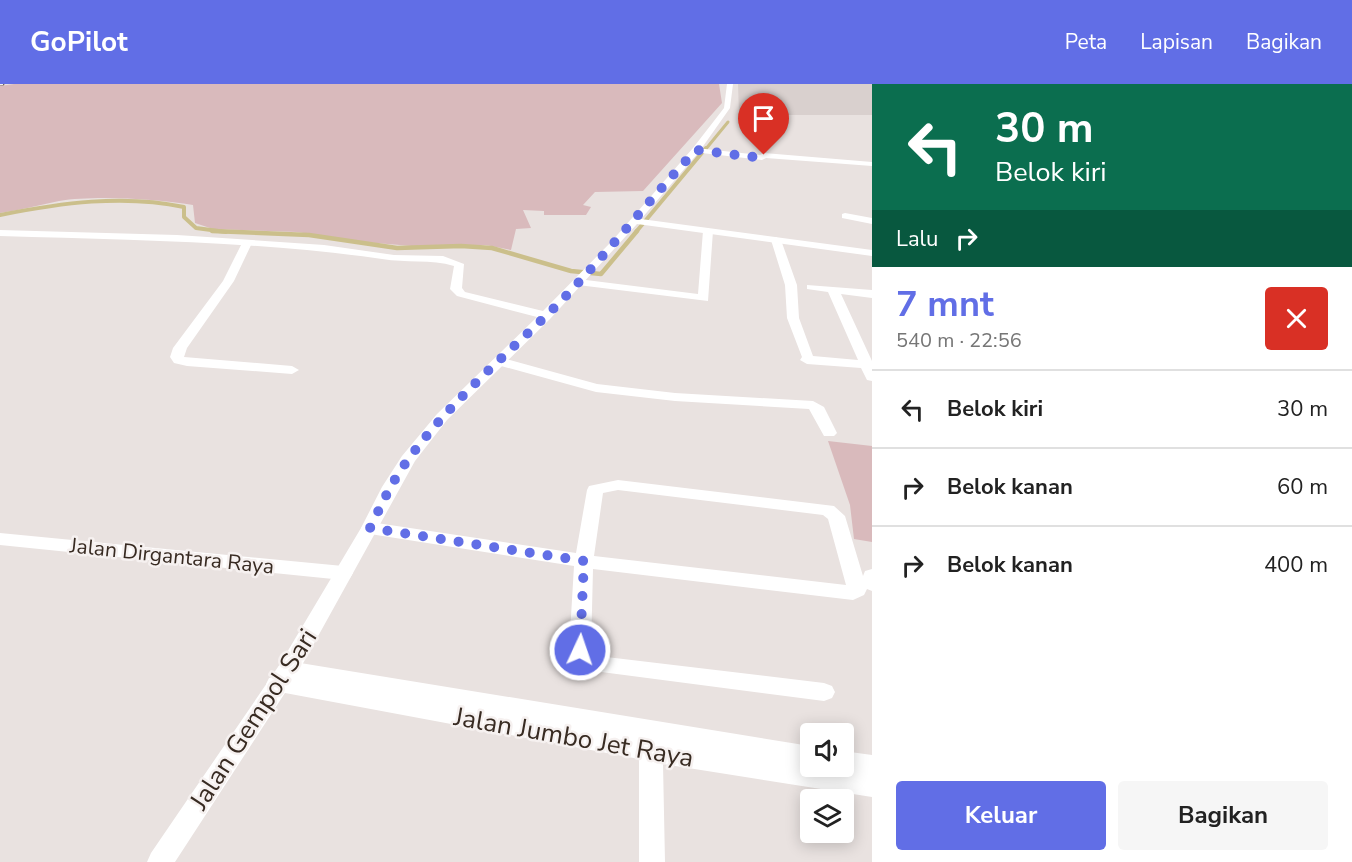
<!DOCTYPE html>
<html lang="id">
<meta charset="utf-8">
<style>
:root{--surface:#fff;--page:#f6f6f6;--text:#222;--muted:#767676;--line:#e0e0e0;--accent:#616ee6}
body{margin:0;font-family:"Nunito Sans",sans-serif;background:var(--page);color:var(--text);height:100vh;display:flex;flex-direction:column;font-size:22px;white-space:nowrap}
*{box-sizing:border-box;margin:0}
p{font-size:20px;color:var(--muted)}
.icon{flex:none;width:33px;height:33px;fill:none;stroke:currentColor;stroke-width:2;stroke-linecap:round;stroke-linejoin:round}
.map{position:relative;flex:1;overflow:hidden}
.side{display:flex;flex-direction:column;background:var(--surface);width:480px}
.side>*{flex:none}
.top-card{background:#0b6e4f;color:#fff;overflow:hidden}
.controls{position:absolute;left:800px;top:639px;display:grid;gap:12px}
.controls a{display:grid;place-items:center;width:54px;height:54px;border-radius:6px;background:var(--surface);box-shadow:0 3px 15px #0003;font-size:30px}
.pin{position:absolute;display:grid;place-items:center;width:51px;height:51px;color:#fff;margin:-62px -26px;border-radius:50% 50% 50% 0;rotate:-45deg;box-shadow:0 0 6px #0007}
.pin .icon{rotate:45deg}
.me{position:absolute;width:66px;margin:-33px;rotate:3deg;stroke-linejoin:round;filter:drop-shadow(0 0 4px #0008)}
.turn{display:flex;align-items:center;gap:21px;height:126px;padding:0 24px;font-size:27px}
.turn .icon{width:78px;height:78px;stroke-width:2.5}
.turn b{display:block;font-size:42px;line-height:51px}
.then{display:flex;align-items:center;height:57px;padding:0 24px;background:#0003;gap:12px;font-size:22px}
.round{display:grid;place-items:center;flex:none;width:63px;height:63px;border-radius:6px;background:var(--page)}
.head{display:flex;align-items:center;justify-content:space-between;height:102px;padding:0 24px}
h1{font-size:36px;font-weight:700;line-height:45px;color:var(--accent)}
.primary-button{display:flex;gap:12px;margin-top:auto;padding:12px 24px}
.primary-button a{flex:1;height:69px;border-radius:6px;background:var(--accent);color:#fff;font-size:24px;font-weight:700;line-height:69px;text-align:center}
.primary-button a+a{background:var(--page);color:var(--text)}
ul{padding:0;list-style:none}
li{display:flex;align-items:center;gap:18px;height:78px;padding:0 24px;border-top:2px solid var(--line)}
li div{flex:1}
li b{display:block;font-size:22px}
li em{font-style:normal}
header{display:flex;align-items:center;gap:36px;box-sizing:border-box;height:84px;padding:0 30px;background:var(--accent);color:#fff}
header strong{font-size:28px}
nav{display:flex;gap:33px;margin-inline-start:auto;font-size:21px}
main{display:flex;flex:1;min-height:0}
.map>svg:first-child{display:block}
.built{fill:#d9d0ce}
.green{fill:#d9babc}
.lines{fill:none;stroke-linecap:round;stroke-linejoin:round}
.stream-far2{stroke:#cbbf8b;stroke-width:3}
.stream-far1{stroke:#cbbf8b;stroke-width:4}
.stream{stroke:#cbbf8b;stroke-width:4.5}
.minor{fill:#fff;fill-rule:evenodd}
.tertiary{fill:#fff;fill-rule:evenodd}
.rail-casing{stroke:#74655c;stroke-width:3}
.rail{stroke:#f6f1f0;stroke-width:2;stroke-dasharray:6;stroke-linecap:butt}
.route{stroke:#616ee6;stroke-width:10;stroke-dasharray:0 18}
.labels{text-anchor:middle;stroke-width:5;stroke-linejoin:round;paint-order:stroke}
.street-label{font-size:21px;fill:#382b22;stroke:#f6f1f0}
.near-street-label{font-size:26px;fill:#382b22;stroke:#f6f1f0}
</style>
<header>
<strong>GoPilot</strong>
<nav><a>Peta</a><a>Lapisan</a><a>Bagikan</a></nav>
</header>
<main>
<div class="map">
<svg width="872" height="778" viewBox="0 0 872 778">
<rect width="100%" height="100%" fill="#e9e2e0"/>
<path class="built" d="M738,0H872V31H739Z"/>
<path class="green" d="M14,0H719L722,19L643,107L595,108L583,121L591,123L586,131H544V127L523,126L531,144L516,145L511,166L486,161L412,162L363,158L297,148L213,145L195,139L193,121C156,115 96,111 59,117C39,121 20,126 0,129V2Z
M828,357L872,362V458L854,455L850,421Z"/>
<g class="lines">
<path class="stream-far2" d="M705,66L728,38"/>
<path class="stream-far1" d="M0,131C60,119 123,110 184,123V133L196,144L226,148
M636,148L706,64"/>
<path class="stream" d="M212,147L309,151L397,164L461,162L492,164L571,187L601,190L637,147"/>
<path class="minor" d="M696,64L760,71L764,69L872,78V82L766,74L762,76L693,68L692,66Z
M845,129L872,134V140L842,134V130Z
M708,144L713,147L708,217L578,201L572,198L578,195L698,210L703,147Z
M776,153L781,156L797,201L799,234L813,272L858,276L828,208L807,205V201L872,206V214L841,210L872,277V297L867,296L861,284L807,280L800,276L802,273L787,234L785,201L771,156Z
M247,156L252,159L234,197L187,264L184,273L292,282L299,286L292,290L187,282L174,279L170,273L173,264L223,197L242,159Z
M499,273L597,300L675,309L813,317L824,323L837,349L834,352H824L809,325L675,317L596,308L494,280L492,277Z
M618,396L834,422L845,432L863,492L865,487L872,485V507L867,505L864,511L853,516L593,485L591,565L598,572L824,599L832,602L835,608L832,614L824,617L586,586L578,581L569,566L574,482L370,450L364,448L361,444L364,440L370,438L576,469L587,406L589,402ZM618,406L823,431L828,435L846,501L594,472L603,409Z
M0,449L343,482L350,484L353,489L350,494L343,496L0,461Z
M288,577L810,662V682L834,685L833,682H843V667L872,671V713L663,680L665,778H639V675L269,606L266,600L269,594L280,592L277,586L280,580Z"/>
<path class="tertiary" d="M727,0H733L730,24L699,68L641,135L872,166V172L637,140L550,235L447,336L415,377L296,592L175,778H147L151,769L280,580L361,444L382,403L402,372L437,330L537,233L457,212L450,205L454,182C431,175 406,179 382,175C255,157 127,156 0,152V146L177,151L324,161L394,171L443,172L464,180L462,204L465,208L543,227L612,157L693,64L724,24Z"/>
<defs>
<path id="rail" d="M0,0H3"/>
</defs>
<use href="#rail" class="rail-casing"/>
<use href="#rail" class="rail"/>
</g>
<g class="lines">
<path class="route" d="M580,566L584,477L370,444C382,420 392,397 408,376C450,317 508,270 559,219C607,170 649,116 696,66L762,74L764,71"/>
</g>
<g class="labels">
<g class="street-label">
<text transform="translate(172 472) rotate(6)" y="7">Jalan Dirgantara Raya</text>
</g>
<g class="near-street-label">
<text transform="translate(253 635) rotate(-57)" y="9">Jalan Gempol Sari</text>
<text transform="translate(574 653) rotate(10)" y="9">Jalan Jumbo Jet Raya</text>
</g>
</g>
</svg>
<div class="controls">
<a><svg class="icon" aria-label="sound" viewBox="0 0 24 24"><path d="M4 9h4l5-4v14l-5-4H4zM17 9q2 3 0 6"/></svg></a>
<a><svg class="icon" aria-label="layers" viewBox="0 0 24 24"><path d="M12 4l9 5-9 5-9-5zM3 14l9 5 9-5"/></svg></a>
</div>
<div class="pin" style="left:764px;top:71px;background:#d93025"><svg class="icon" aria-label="arrive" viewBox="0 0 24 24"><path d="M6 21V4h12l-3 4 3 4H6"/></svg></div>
<svg class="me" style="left:580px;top:566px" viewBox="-20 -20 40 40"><circle r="17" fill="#616ee6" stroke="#fff" stroke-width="3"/><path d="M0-11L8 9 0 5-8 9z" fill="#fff"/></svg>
</div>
<section class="side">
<div class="top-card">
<div class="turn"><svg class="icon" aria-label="left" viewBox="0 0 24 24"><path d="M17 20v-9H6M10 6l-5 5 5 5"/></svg><div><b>30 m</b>Belok kiri</div></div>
<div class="then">Lalu<svg class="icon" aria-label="right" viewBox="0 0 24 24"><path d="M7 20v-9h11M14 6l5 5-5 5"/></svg></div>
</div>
<div class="head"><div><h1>7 mnt</h1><p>540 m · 22:56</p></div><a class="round" style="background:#d93025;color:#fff"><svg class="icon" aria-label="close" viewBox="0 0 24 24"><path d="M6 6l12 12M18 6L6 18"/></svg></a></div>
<ul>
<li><svg class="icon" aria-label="left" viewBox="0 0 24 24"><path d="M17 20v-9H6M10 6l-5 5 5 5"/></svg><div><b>Belok kiri</b></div><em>30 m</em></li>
<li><svg class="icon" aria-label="right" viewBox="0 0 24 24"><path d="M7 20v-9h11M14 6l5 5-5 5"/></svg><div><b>Belok kanan</b></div><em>60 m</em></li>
<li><svg class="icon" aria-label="right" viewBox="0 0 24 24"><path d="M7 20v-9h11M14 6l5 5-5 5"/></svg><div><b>Belok kanan</b></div><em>400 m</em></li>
</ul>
<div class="primary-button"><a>Keluar</a><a>Bagikan</a></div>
</section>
</main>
